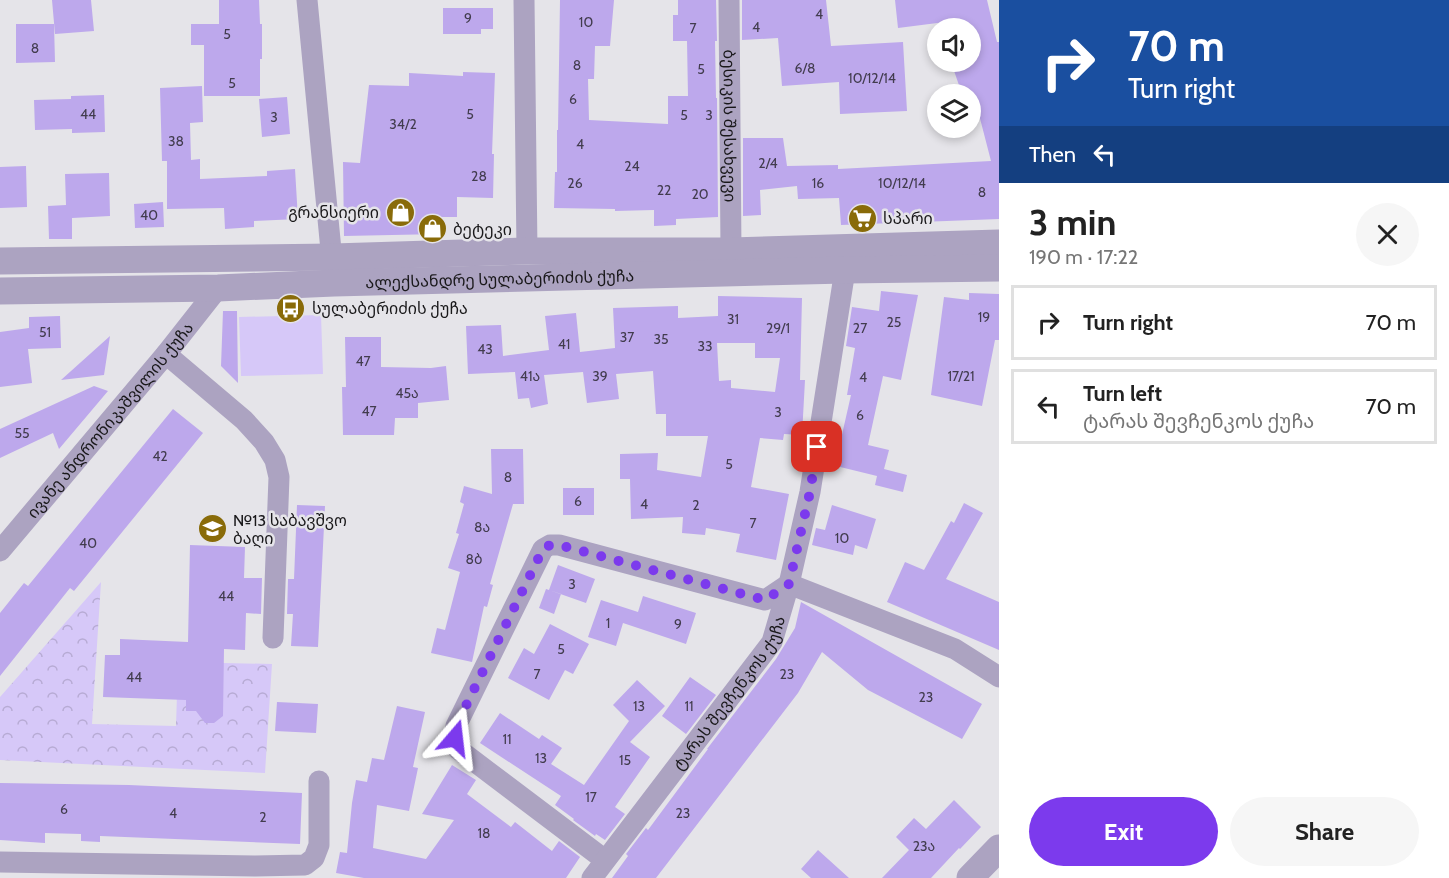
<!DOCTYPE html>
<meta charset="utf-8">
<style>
:root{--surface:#fff;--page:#f6f6f6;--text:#222;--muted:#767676;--line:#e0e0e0;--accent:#7c3aed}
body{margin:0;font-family:Cabin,"Noto Sans Georgian",sans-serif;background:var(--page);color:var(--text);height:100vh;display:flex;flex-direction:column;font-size:22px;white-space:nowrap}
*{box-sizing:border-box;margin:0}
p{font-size:20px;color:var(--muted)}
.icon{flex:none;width:33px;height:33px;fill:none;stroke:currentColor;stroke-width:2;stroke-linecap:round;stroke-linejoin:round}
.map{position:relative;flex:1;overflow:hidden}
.panel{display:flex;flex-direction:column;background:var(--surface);width:450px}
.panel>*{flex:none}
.hud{background:#1a4fa0;color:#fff;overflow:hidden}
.fabs{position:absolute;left:927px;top:18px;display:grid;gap:12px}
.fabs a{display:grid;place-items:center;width:54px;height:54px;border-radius:50%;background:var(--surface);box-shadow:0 3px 9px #0003;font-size:30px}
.pin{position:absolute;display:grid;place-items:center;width:51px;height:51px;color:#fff;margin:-26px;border-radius:12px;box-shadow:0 3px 9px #0006}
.me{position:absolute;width:66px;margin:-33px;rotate:17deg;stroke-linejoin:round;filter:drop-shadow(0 0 4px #0008)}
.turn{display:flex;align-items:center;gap:21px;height:126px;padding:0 30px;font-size:27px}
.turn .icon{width:78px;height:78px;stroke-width:2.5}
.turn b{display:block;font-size:42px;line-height:51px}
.then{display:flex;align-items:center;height:57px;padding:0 30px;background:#0003;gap:12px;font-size:22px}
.round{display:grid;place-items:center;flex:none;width:63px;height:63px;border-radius:32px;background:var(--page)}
.overview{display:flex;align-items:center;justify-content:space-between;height:102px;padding:0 30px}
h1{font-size:36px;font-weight:700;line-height:45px}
.action{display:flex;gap:12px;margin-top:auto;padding:12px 30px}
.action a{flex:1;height:69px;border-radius:36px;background:var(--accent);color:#fff;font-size:24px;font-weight:700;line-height:69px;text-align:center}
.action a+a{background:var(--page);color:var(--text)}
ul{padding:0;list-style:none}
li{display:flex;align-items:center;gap:18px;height:75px;margin:0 12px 9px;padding:0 18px;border:3px solid var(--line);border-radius:0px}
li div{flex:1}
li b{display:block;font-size:22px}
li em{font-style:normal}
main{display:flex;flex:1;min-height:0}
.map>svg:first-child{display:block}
.forest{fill:url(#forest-crowns)}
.garden{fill:#d6c8f8}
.building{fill:#bda8ec;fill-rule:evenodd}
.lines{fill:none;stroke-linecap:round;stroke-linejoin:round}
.minor{stroke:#aca3c1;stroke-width:21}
.tertiary{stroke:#aca3c1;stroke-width:27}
.route{stroke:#7c3aed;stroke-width:10;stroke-dasharray:0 18}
.labels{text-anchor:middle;stroke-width:5;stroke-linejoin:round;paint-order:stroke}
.number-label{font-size:14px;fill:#423c4e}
.street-label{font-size:16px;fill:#19181a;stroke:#e5e4e9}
.poi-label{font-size:16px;fill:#19181a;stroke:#e5e4e9;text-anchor:start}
</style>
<main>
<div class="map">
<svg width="999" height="878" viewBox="0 0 999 878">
<defs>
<pattern id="forest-crowns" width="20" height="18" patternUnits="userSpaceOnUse" patternTransform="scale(1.5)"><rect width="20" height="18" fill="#d6c8f8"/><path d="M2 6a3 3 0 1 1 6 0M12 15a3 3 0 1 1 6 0" fill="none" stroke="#b7abd4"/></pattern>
</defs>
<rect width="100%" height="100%" fill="#e5e4e9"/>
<path class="forest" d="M101,582L92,724L176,726L178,662L272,664L265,773L0,760V697Z"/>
<path class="garden" d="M321,315L323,374L241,376L239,317Z"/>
<path class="building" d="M52,0H91L94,31L55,34Z
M219,0H259L260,24H262V59H260V96H204V45H191V24H219Z
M560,0H614L610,46H595L594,79H588L589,120L668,124V96H688L687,41H673V15H678V0H716L717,41H715L716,98H717L718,217L676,219V225L654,226V210L615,211V209L554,208L555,172H557V130H558Z
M742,0H826L831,46L903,42L907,111L840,114L839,82L782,86L778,38L742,40Z
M895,0H987L997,42H999V219L841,225L839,198L798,199L797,186L760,190L761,215L743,216V138H783L787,166L838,165V169L991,161L976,103L970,105V94H962L951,62H970V28H956L953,21L898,28Z
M443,8H493V29H481V34H443Z
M16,24H54L55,62L16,63Z
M463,72L495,73L492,154H494L493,198L457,197V217H440V234L344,236L343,162L360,163L369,85L409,86V73L463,76Z
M202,86L203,122L190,123L191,160L200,159V179L267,176V171L295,169L298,219L254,221V227L225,229L224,208L167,209V161H162L160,88Z
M104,95L105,132L72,133V129L35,130L34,100L71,99V96Z
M287,97L290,134L262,137L259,99Z
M26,166L27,207L0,208V167Z
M109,173L110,216L72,218V239H49L48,206L66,205L65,174Z
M163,202L164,227L135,228L134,204Z
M881,291L918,295L901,380L883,376L868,445L889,450L884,469L907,475L903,492L875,485L877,476L828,464L834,437L841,439L851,395H847L855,348L846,346L852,307L879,311Z
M969,293L999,294V340H995L982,406L931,395L944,297L969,300Z
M718,296L802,298L800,380H805L802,435L784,434L783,440L760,438L751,487L789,494L776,560L736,552L740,534L706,528L705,535L682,533L683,517L631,519L630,479H620V454L658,453L657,470L701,477L708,436H666V414H656L653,371L616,374L619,399L587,403L583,372L544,375L548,404L531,408L529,398L518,399L515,372L468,374L466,326L501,325L503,356L549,350L545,316L576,313L580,352L615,348L613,308L678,306V318L718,316ZM717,343H755V358H780L775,392L731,388V380L719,381Z
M223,311H237L238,383L221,366Z
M60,316L61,348L28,349L32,383L0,387V332L29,328V317Z
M110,336L104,375L61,380Z
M345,337H381V367L431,368L446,366L449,400L418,403V418H395L394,435H343L342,387H346Z
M94,386L108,391L59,449L53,433L0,458V429Z
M173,409L203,433L74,591L70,588L0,676V613L24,583L28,586Z
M491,449H523L524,504H513L490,584L493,585L487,607L484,606L472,662L431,653L437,628L445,630L460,572L448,568L459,534L456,533L464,504L460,502L464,486L492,494Z
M563,488H594V515H563Z
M964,503L983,513L946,579L999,602V650L887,602L905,562L924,570L951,521L954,523Z
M297,505L325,506L318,647L291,646L293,614H287L288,579H294Z
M832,505L876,519L867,549L855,545L853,555L812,545L816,528L825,530Z
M190,545L245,547L244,578H262L261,614L246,613L245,650L224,649L223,716L214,723H205L196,711H186V700L103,697L105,655H120V639L188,642Z
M558,565L595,579L586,603L549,590Z
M546,589L561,594L554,614L539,608Z
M643,596L696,613L686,644L623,623L616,646L588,637L601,600L638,612Z
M801,602L982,704L962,739L868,690L822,652L798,693L656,878H612L628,856L626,854L646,828L648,830L708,749H707L776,659L795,628Z
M550,624L589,644L573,674L565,670L549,700L508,678L524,648L534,654Z
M690,677L716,695L686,734L662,716Z
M637,680L665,706L630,742L650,757L615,807L625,814L605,840L596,834L595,836L573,820L574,819L555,805L561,796L480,743L500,713L539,739L542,735L562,748L551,764L584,785L629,721L613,705Z
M277,702L318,704L316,733L275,731Z
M397,706L425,712L413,767L418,768L409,811L377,805L373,848L426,859L454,820L422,814L452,765L476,780L467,794L511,827L515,822L552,851L559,841L580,857L566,878H364L336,873L340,852L347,853L352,803L356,780L367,782L372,758L384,760Z
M0,783L129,785L302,793L300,844L100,836V842L81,841V834L45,833V843L0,840Z
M954,800L981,827L960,849L959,848L931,878H882L909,850L896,837L914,818L926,829Z
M818,850L849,878H811L801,869Z"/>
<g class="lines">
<g class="minor">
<path d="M307,0L333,271"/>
<path d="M524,0L527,251"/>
<path id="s1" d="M729,0L731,251"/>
<path d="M166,354L244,420L264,442L275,460L279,477L273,638"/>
<path id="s2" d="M0,551L166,354L218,288"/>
<path d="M605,860L458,749L455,738L456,726L543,549L550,545H559L765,600L789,584L955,649L999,677"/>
<path d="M0,862L255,866L305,865L314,858L319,845V781"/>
<path id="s3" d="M592,878L772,642L789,584L810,492L845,270"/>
</g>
<g class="tertiary">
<path d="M0,261L333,257L527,251H731L999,243"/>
<path id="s4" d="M0,291L218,288L334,283L845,270L999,268"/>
<path d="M970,878L999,848"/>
</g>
</g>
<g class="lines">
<path class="route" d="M455,738L456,726L543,549L550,545H559L765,600L789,584L810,492L817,447"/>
</g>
<defs>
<symbol id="shop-disc" viewBox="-11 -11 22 22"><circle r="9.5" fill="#896b09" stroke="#e5e4e9"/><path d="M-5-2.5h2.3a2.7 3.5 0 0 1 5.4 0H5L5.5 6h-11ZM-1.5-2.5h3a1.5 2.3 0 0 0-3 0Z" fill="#fff"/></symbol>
<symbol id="supermarket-disc" viewBox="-11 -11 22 22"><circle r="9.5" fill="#896b09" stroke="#e5e4e9"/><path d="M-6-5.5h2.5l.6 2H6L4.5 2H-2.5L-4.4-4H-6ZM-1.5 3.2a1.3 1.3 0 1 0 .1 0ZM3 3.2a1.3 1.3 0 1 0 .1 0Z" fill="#fff"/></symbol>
<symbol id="bus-disc" viewBox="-11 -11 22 22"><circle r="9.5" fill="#896b09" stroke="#e5e4e9"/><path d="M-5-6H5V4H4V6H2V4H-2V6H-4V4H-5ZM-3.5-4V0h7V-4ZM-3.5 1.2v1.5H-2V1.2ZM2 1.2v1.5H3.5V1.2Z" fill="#fff"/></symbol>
<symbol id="school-disc" viewBox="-11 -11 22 22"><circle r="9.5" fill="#896b09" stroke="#e5e4e9"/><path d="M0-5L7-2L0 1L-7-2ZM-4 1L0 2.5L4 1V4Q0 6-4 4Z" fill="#fff"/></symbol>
</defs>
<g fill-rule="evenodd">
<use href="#shop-disc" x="384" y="196" width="33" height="33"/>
<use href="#supermarket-disc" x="846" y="202" width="33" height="33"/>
<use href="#shop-disc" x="416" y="212" width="33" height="33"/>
<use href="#bus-disc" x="274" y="292" width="33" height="33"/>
<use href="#school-disc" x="196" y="512" width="33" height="33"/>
</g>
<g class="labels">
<g class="number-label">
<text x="819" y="19">4</text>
<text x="468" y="23">9</text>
<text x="586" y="27">10</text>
<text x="756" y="32">4</text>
<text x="693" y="33">7</text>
<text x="227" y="39">5</text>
<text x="35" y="53">8</text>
<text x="577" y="70">8</text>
<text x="805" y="73">6/8</text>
<text x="701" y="74">5</text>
<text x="872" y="83">10/12/14</text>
<text x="232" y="88">5</text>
<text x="573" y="104">6</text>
<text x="88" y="119">44</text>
<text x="470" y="119">5</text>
<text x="684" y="120">5</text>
<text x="709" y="120">3</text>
<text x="274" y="122">3</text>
<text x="403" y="129">34/2</text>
<text x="176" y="146">38</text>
<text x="580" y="149">4</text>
<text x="768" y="168">2/4</text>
<text x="632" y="171">24</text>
<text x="479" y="181">28</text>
<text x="575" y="188">26</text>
<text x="818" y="188">16</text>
<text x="902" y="188">10/12/14</text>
<text x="664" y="195">22</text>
<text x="982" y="197">8</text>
<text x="700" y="199">20</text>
<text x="149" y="220">40</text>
<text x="984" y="322">19</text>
<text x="733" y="324">31</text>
<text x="894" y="327">25</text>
<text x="778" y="333">29/1</text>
<text x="860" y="333">27</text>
<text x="45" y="337">51</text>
<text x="627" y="342">37</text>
<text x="661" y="344">35</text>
<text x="564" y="349">41</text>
<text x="705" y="351">33</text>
<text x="485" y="354">43</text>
<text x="363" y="366">47</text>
<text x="530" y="381">41ა</text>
<text x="600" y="381">39</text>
<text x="961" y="381">17/21</text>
<text x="863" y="382">4</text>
<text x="407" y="398">45ა</text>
<text x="369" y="416">47</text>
<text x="778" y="417">3</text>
<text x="860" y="420">6</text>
<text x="22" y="438">55</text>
<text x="160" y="461">42</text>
<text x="729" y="469">5</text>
<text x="508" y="482">8</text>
<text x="578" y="506">6</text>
<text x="644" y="509">4</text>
<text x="696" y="510">2</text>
<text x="753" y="528">7</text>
<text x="482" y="532">8ა</text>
<text x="842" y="543">10</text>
<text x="88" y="548">40</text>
<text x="474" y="564">8ბ</text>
<text x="572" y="589">3</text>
<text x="226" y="601">44</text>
<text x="608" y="628">1</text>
<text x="678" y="629">9</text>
<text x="561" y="654">5</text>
<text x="537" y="679">7</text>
<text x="787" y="679">23</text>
<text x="134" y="682">44</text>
<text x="926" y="702">23</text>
<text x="639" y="711">13</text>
<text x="689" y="711">11</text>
<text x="507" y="744">11</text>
<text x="541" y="763">13</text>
<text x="625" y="765">15</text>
<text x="591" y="802">17</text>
<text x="64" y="814">6</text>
<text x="173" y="818">4</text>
<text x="683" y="818">23</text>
<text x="263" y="822">2</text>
<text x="484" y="838">18</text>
<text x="924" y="851">23ა</text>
</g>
<g class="street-label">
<text dy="6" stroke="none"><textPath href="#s1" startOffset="126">ბესიკის შესახვევი</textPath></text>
<text dy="6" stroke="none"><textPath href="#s4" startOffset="500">ალექსანდრე სულაბერიძის ქუჩა</textPath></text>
<text dy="6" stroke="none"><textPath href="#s2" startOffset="171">ივანე ანდრონიკაშვილის ქუჩა</textPath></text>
<text dy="6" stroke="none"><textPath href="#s3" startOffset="231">ტარას შევჩენკოს ქუჩა</textPath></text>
</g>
<g class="poi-label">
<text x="379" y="218" text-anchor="end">გრანსიერი</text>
<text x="883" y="224">სპარი</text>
<text x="453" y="235">ბეტეკი</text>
<text x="312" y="314">სულაბერიძის ქუჩა</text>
<text x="233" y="526">№13 საბავშვო<tspan x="233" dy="18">ბაღი</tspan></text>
</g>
</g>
</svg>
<div class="fabs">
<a><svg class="icon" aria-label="sound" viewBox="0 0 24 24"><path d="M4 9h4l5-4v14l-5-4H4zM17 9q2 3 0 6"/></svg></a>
<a><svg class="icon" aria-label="layers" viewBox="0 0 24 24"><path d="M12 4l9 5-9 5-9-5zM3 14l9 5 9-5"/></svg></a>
</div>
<div class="pin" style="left:817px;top:447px;background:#d93025"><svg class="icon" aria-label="arrive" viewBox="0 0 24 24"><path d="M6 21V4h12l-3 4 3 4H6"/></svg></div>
<svg class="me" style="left:455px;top:738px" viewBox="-20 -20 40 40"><path d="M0-17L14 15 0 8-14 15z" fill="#7c3aed" stroke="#fff" stroke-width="4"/></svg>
</div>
<section class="panel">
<div class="hud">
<div class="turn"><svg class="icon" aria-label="right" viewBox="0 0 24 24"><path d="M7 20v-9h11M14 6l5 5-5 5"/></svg><div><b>70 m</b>Turn right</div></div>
<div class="then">Then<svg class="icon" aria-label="left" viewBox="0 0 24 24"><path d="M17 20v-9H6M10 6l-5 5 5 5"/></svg></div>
</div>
<div class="overview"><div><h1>3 min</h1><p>190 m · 17:22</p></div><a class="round"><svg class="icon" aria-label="close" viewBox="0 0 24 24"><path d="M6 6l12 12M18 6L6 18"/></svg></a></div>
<ul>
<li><svg class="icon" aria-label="right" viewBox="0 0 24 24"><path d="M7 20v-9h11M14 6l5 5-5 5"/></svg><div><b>Turn right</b></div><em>70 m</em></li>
<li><svg class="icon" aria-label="left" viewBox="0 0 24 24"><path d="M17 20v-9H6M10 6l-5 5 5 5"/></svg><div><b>Turn left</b><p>ტარას შევჩენკოს ქუჩა</p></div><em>70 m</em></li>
</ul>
<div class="action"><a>Exit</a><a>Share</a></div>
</section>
</main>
